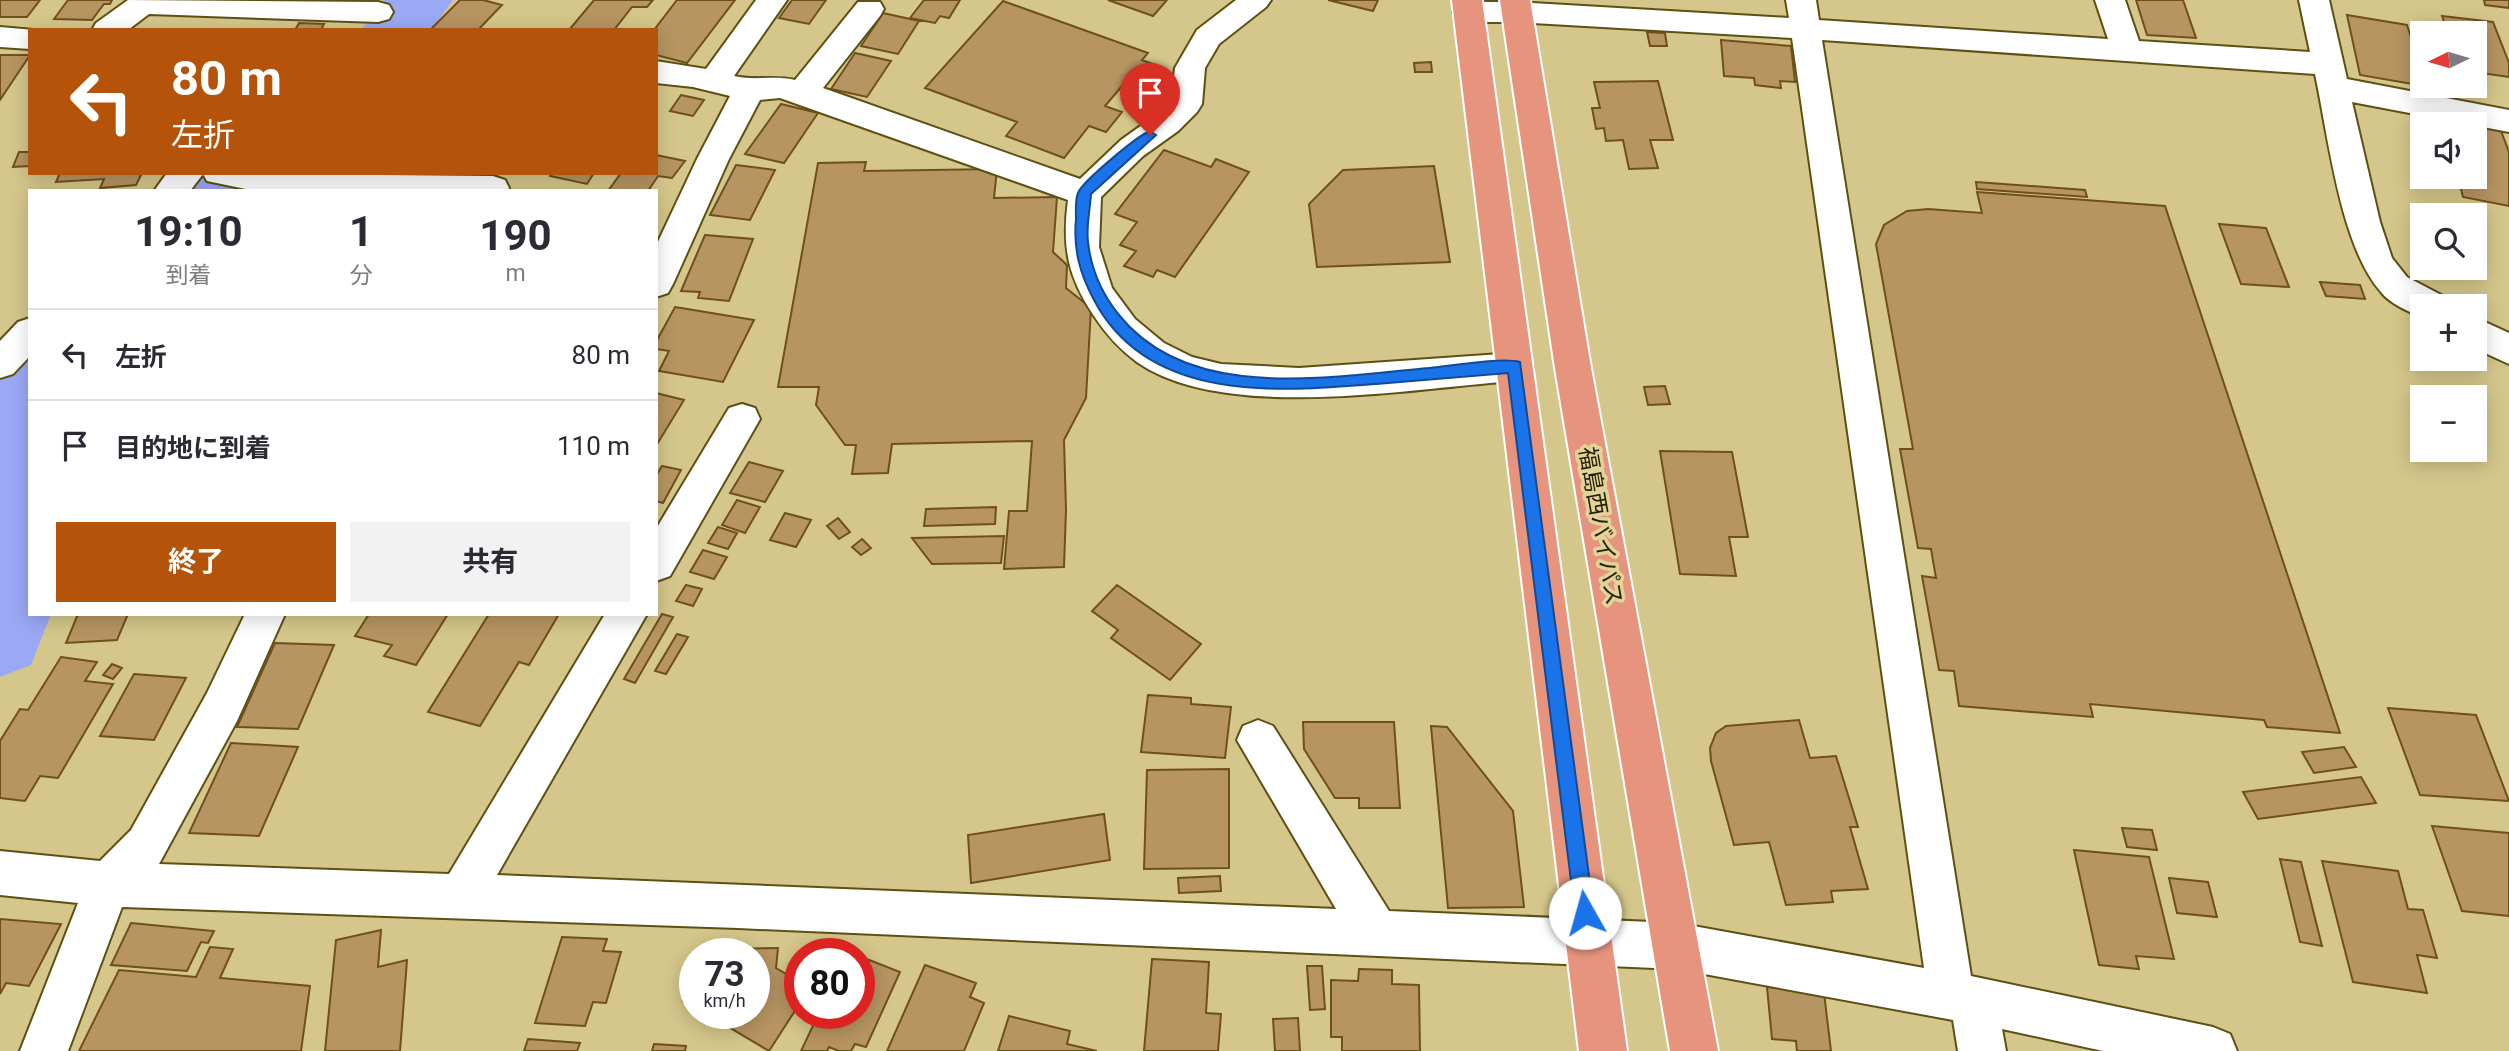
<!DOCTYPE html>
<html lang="ja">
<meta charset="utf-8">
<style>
:root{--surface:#fff;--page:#f2f2f3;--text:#2b2b33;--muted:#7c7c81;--line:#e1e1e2;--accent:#b45309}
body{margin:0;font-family:Roboto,"Noto Sans JP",sans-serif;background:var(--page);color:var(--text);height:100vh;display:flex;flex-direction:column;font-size:26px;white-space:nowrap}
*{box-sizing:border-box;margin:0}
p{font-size:23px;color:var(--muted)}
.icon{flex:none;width:38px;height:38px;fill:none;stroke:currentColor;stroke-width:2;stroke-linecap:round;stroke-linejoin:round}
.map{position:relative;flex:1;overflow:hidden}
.side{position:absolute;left:28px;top:189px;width:630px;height:427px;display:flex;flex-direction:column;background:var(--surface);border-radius:0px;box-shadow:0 4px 18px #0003}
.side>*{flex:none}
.top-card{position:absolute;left:28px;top:28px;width:630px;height:147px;border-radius:0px;box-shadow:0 4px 18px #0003;background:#b45309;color:#fff;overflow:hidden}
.needle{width:46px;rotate:265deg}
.controls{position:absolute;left:2410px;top:21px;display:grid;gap:14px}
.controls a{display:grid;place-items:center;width:77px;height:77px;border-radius:0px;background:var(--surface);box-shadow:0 4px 18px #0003;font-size:35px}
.speed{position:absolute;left:679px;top:938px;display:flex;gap:14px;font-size:35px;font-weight:700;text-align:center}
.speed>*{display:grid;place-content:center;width:91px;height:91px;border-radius:50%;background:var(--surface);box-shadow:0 4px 18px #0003;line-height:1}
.speed small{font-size:18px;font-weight:400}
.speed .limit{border:10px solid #d22;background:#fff;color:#111}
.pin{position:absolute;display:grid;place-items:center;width:60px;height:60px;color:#fff;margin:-72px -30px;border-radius:50% 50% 50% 0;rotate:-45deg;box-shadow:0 0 7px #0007}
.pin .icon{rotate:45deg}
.me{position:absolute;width:77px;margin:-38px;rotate:353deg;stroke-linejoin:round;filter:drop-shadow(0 0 5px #0008)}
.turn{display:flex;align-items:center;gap:24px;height:147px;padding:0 28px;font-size:32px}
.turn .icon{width:91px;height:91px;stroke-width:2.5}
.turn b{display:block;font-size:49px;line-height:60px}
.eta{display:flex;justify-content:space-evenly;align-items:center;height:119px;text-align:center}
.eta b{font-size:42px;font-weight:700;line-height:49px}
.cta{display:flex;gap:14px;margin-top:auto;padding:14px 28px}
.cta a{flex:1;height:80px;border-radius:0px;background:var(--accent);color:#fff;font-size:28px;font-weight:700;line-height:80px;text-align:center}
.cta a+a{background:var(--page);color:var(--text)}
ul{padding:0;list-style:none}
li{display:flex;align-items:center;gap:21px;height:91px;padding:0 28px;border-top:2px solid var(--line)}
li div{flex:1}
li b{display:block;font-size:26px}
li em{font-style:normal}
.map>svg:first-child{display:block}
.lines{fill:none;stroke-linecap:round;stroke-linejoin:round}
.river{fill:#9ba8f5;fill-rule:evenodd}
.building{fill:#b79562;stroke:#6f501c;stroke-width:2}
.minor-casing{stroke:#5e5013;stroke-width:4}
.highway-casing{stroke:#fff;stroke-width:4}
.minor{fill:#fff;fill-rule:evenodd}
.highway{fill:#e6947e;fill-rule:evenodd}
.route{fill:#1a73e8;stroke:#114b97;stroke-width:2}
.labels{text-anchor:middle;stroke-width:7;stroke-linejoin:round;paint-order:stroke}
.street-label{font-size:23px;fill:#241f06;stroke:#e2d497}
</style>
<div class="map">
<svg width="2509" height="1051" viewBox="0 0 2509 1051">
<rect width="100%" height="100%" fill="#d5c78b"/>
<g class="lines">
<path class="river" d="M384,0H453L431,30H361Z
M182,173H262L252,191H172Z
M30,348V614H51L31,665L0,677V360Z"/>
</g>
<path class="building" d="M0,0H40L27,17H0Z
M68,0H112L110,4H104L92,20L54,19Z
M460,0H483L502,5L478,30L431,29Z
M594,0H653L647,7H632L614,30H569Z
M677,0H735L687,63L656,55V30H654Z
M792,0H826L809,24L779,18Z
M924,0H960L949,18L940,16L935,23L910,18Z
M1108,0H1167L1153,16Z
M1328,0H1378L1373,11Z
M2136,0H2183L2196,38L2147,35Z
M2484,0H2509V8L2485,5Z
M1003,1L1148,53L1142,60L1158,66L1138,92L1122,86L1105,106L1122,112L1106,132L1089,126L1064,158L1006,136L1017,122L925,88Z
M883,13L919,21L898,54L861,46Z
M2347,15L2407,25L2411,38L2418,40L2422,56V59L2411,57L2418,85L2360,75Z
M2442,16L2493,22L2509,63V77L2474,72V33H2448Z
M299,23L324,24L321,30H295Z
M1647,32L1665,33L1667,46H1650Z
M1721,40L1791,46L1795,82L1780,81L1781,88L1755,85L1754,78L1724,76Z
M855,53L891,61L867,97L831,89Z
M0,55H30L0,100Z
M1431,62L1432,72H1415L1414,63Z
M1658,81L1673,140H1650L1658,168L1629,169L1623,140L1606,141L1604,128L1596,129L1592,108H1600L1594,82Z
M681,95L704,100L693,116L670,111Z
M781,104L818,113L784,163L745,154Z
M2474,126L2501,131L2509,152V206L2463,197L2458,177H2474Z
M1164,150L1211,167L1216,159L1249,172L1175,277L1157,270L1153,277L1124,266L1136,251L1120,245L1137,222L1115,214Z
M19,152H30V166L13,167Z
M656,155L685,161L672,178L658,176L648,191H608L621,173H656Z
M866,162L864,171L997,169L994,198L1057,197L1053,252L1067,265L1066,288L1091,308L1086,398L1064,440L1066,510L1064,567L1004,569L1009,511H1027L1032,441L892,444L888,473L852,474L856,445H845L816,405L819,387H778L818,163Z
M736,165L775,170L750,220L710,215Z
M1434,166L1450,262L1317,267L1309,204L1343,170Z
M60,173H142L136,185L100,188L104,179L56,182Z
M551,173H594L587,184L550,176Z
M1976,182L2085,190L2087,197L1977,189Z
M1977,192L2165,206L2340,733L2267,727L2264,720L2090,704L2093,717L1959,706L1954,671L1939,670L1922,576L1936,578L1931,549L1918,548L1900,449H1913L1876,244L1884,225L1907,211L1928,209L1982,213Z
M2219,224L2266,228L2289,287L2241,284Z
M705,235L753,239L729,301L698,298L700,292L681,291Z
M2320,282L2360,285L2365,299L2326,296Z
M675,307L754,320L723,382L659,371L669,351L656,349V342Z
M1665,386L1670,404L1648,405L1644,387Z
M656,393L684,400L656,446Z
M1660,451L1732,452L1748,537H1729L1736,576L1680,574Z
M749,462L783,471L765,502L730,493Z
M662,466L681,470L663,503L656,501V476Z
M737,500L760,507L745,533L722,525Z
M996,507L995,524L924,526L926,509Z
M785,513L811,520L796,547L770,540Z
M838,518L850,532L839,539L827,526Z
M718,527L737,533L728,549L708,543Z
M1004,536L1001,563L932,564L912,538Z
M862,539L871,548L861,555L852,547Z
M703,550L727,557L714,579L690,572Z
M686,585L702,589L693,606L676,601Z
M1117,585L1201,644L1170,680L1111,638L1118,630L1092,611Z
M78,614H128L117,640L66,643Z
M369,614H448L416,665L384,656L392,645L355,636Z
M489,614H559L529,665L519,662L480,726L428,712Z
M662,614L673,617L635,683L624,679Z
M677,634L688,637L666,674L655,671Z
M275,643L334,645L298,729L237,727Z
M61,657L97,662L85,681L113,684L58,778L40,776L25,801L0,798V741L20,709L28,710Z
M112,664L122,668L113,679L103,675Z
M134,674L186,678L154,740L100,736Z
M1148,695L1191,698V704L1231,707L1225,758L1141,752Z
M2388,708L2476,715L2509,801L2420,795Z
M1799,720L1810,758L1836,756L1858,827H1850L1868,889L1831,891L1833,902L1786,905L1769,842L1734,845L1711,761L1710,748L1716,733L1726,726Z
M1303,722H1394L1400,808H1359V798H1335L1304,749Z
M1431,726L1447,727L1513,811L1524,907L1448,908Z
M231,743L298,747L259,836L189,833Z
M2344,747L2356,767L2314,773L2302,752Z
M1229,769V868L1144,869L1147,770Z
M2361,777L2376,803L2258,819L2243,792Z
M1104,814L1110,860L971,883L968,835Z
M2432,826L2509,833V916L2462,911Z
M2122,828L2152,830L2157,850L2127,847Z
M2074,850L2149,857L2174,959L2136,956L2139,969L2099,965Z
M2280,859L2301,862L2322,946L2300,942Z
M2322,861L2398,871L2408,909L2423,910L2437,958L2417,955L2427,993L2353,982Z
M1220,876L1221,891L1179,893L1178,878Z
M2169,878L2208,882L2217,917L2177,913Z
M0,919L61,924L29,986L6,983L0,994Z
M131,923L214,931L208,943L201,942L187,971L111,965Z
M381,930L378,967L407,960L400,1051H325L336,940Z
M562,937L607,939L603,951L621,952L606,1003L593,1002L585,1026L535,1023Z
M210,947L233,949L220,978L310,986L301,1051H79L119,970L196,977Z
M778,948L776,968L800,982V1003L769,1051L705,1013H754V954H715L718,949Z
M859,956L900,972L866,1047L855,1044L851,1051H839L829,1047L827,1051H801L819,1013H859Z
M1152,959L1209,962L1206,1013L1221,1014L1218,1051H1144Z
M925,965L976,983L970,997L984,1003L964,1051H887Z
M1307,966H1322L1325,1009L1310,1010Z
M1359,969L1392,970V984L1419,985L1420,1051H1342V1037H1331V980L1358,981Z
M695,983V1008L683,1001Z
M1767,987L1824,993L1831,1051H1797L1796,1041L1772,1039Z
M1009,1016L1070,1031L1067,1044L1097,1051H998Z
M1298,1018L1300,1051H1275L1273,1019Z
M528,1039L580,1043L577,1051H524Z
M654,1044L686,1046L685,1051H652Z"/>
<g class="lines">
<defs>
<path id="minor" d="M128,0L378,2L389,5L393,12L389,19L378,22L149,14L128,30H92L96,23Z
M756,0H787L734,76C755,81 774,75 795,80L858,2H880L884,9L880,16L823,88L1080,179L1121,140L1156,115L1171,100L1175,68L1197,30L1236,0H1271L1266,7L1219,44L1205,68L1202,104L1197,112L1178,131L1143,156L1101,197L1099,247L1112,288L1135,319L1164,343L1192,357L1221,364L1299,368L1515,353L1528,357L1533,367L1528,377L1515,381C1412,388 1224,423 1137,362C1119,349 1106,334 1094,316C1067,276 1062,246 1068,200L780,98L760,100L729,159L673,284L668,293L656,297V246L697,159L730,96L693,87L656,83V61L706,69Z
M1786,0H1816L1819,20L2108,39L2095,0H2125L2139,41L2310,52L2299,0H2329L2347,79L2509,110V132L2352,102L2380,222L2392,258L2407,277L2443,296L2448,306H2422V317C2409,312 2389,303 2381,292C2340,246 2328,134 2315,74L1822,40L1971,976L2213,1027L2230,1034L2237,1051H2103L2002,1029L2006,1051H1958L1953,1020L1677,969L738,928L122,907L68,1051H20L78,903L0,895V851L100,861L131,830L207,693L245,614H285L237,721L159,864L449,874L605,614H647L497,875L1336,909L1237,740L1243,726L1258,720L1273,726L1389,911L1677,923L1924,968L1792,38L1517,22H1468L1457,19L1453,12L1457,5L1468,2H1517L1789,18Z
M0,27L34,30H30V49L0,47Z
M167,173L493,176L505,180L509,188L508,191H255L207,181L203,174L190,191H154Z
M2474,317L2509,333V364L2474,348Z
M30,318V356L13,374L0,378V341L18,322Z
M742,404L755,408L760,419L670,576L656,581V529L729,408Z"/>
<path id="highway" d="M1452,0H1482L1627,1051H1579Z
M1500,0H1530L1591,368L1718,1051H1670L1555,368Z"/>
</defs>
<use href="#minor" class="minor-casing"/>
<use href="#highway" class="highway-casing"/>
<use href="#minor" class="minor"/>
<use href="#highway" class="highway"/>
</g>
<path class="route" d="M1150,131L1156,135L1091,194C1090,210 1086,227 1088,242C1091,269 1102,294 1119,315C1190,404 1330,376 1430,368C1450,366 1503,357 1520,362L1594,913L1591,920L1585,922L1578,920L1575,913L1508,373C1464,377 1420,380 1376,384C1278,392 1148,403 1094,300C1080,274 1073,249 1076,219C1076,211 1075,200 1078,193C1082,182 1138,135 1150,131Z"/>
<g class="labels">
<g class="street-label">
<text transform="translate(1601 526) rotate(80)" y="8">福島西バイパス</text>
</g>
</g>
</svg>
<div class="controls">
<a><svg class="needle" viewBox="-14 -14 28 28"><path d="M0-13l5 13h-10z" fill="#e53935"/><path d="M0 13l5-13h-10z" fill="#7c7c81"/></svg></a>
<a><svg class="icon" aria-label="sound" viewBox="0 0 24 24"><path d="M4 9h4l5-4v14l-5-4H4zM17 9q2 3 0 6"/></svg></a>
<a><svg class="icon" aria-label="search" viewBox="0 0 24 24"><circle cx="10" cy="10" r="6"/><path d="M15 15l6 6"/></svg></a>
<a>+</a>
<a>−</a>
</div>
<div class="speed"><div>73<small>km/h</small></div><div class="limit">80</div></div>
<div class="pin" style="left:1150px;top:135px;background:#d93025"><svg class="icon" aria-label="arrive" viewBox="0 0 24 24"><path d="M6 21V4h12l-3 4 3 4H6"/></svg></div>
<svg class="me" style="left:1585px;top:913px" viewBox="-20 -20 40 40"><circle r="19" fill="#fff"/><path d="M0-13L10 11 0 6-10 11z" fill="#1a73e8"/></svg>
<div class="top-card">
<div class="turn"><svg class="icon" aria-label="left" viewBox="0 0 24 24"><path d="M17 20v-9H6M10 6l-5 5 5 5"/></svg><div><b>80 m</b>左折</div></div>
</div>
<section class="side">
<div class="eta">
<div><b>19:10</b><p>到着</p></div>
<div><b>1</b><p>分</p></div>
<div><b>190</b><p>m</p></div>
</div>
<ul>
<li><svg class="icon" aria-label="left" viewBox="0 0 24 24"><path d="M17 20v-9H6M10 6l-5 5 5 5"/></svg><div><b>左折</b></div><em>80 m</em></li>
<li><svg class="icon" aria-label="arrive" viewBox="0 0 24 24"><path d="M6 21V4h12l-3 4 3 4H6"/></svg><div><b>目的地に到着</b></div><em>110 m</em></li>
</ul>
<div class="cta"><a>終了</a><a>共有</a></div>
</section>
</div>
